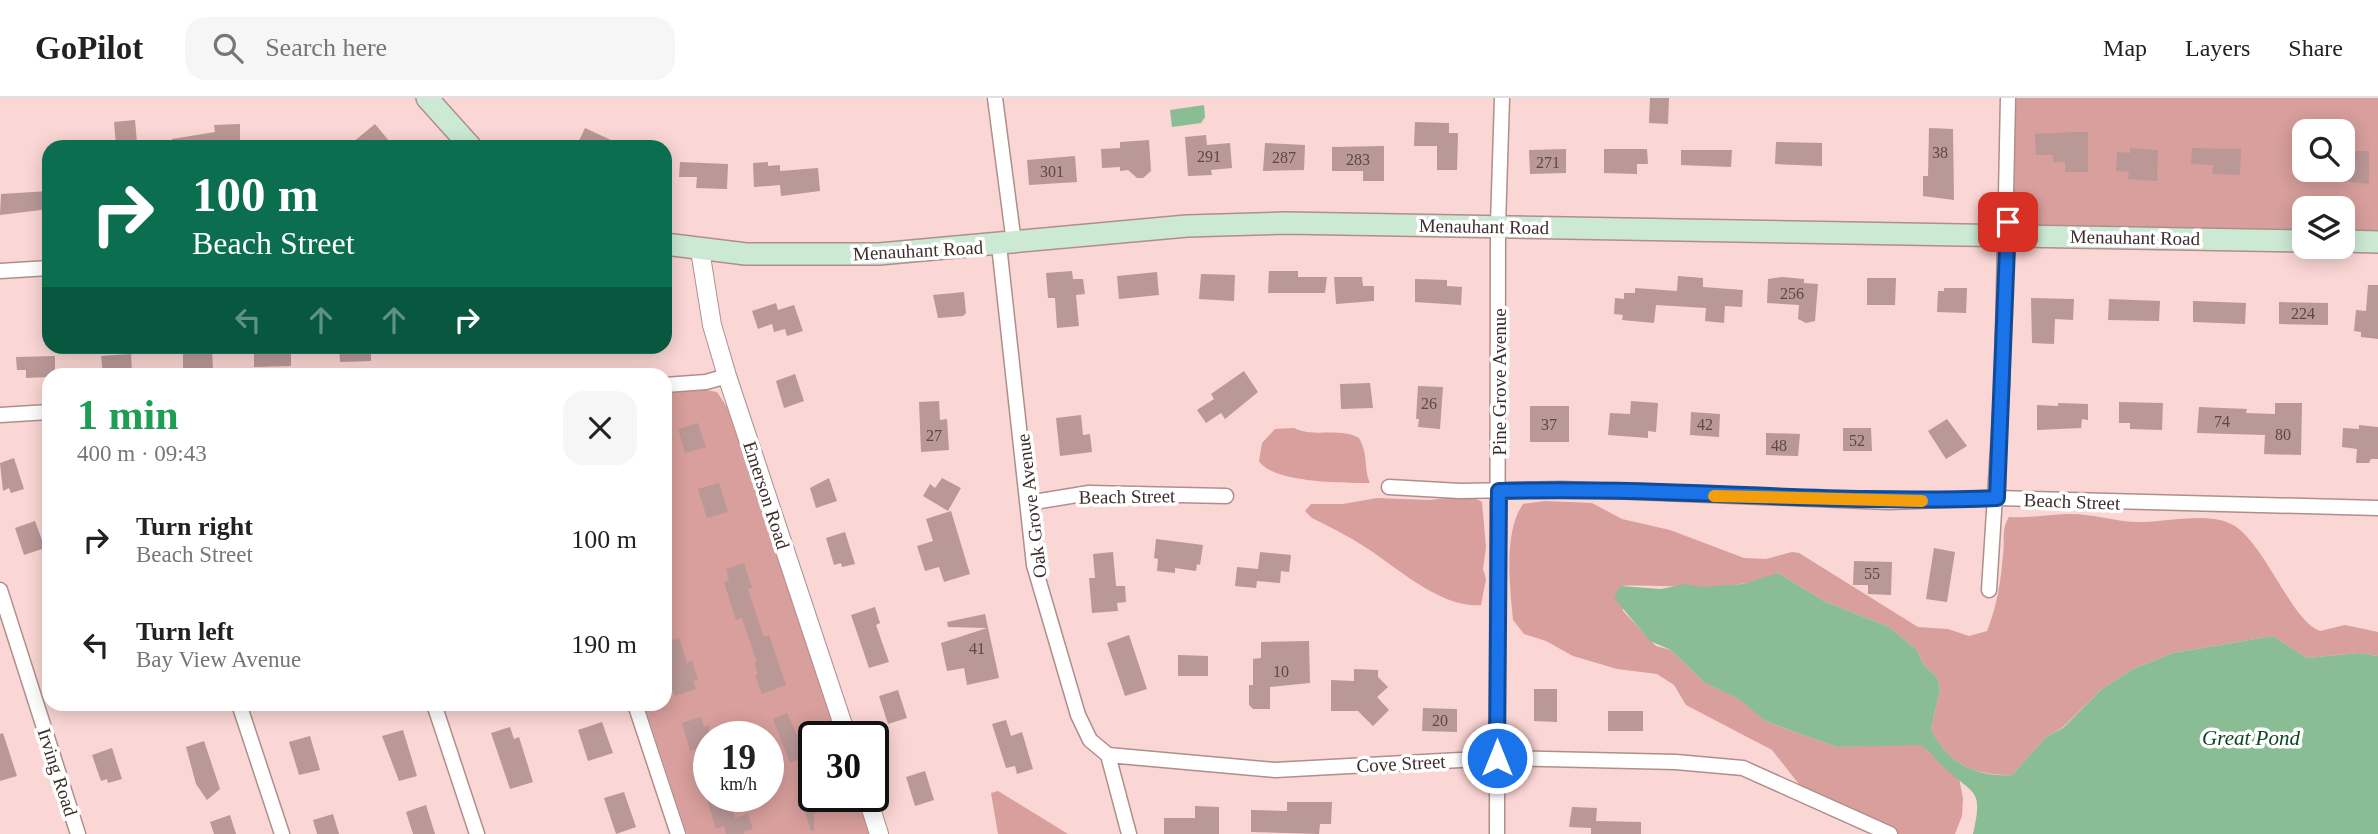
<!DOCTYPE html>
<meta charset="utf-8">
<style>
:root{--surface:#fff;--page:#f6f6f6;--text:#222;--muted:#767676;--line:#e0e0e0}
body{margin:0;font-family:"Times New Roman",serif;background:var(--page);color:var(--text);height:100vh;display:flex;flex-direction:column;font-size:26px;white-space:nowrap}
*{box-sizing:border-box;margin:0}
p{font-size:23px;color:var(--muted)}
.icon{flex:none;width:38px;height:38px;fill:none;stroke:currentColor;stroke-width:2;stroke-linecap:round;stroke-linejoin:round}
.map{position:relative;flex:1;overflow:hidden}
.details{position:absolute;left:42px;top:270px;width:630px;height:343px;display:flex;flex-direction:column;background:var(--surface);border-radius:21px;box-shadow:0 4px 18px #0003}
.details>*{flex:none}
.top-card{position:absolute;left:42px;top:42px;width:630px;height:214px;border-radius:21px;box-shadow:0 4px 18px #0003;background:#0b6e4f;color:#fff;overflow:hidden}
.tools{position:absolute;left:2292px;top:21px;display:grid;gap:14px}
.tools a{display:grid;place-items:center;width:63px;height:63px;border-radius:14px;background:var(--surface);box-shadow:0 4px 18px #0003;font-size:35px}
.speed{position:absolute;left:693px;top:623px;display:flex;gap:14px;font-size:35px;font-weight:700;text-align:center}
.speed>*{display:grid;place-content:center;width:91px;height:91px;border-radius:50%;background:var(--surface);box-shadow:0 4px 18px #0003;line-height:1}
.speed small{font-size:18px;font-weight:400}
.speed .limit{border:4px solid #111;border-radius:10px;background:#fff;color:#111}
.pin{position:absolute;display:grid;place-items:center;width:60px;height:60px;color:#fff;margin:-30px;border-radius:14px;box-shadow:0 4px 10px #0006}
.me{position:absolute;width:77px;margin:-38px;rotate:0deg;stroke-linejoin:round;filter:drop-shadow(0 0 5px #0008)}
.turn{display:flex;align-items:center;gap:24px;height:147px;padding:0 35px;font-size:32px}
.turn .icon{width:91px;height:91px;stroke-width:2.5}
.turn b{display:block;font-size:49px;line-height:60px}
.lanes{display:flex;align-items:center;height:66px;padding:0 35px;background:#0003;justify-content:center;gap:35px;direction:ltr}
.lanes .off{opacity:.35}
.round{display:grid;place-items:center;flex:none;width:74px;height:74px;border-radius:21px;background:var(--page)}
.head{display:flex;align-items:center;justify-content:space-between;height:119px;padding:0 35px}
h1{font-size:42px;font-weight:700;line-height:52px;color:#1e9e55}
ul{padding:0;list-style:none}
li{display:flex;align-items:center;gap:21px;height:105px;padding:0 35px}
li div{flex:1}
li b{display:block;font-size:26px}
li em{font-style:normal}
header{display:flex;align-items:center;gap:42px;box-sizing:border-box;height:98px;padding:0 35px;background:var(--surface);border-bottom:2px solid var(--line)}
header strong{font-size:33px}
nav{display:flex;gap:38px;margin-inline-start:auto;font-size:24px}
.search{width:490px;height:63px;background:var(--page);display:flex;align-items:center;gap:18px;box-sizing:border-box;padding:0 24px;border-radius:21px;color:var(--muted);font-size:26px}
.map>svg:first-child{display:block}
.green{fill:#d89f9c;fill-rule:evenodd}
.water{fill:#8abd94}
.building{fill:#ba9896}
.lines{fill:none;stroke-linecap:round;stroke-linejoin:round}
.minor-casing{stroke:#b08e8c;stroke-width:17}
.tertiary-casing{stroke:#b08e8c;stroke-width:20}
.secondary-casing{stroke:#b08e8c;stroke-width:24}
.minor{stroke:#fff;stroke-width:14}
.tertiary{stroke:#fff;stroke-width:18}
.secondary{stroke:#cce9d4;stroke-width:21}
.route-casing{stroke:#114b97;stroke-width:18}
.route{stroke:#1a73e8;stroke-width:12}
.slow{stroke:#f59e0b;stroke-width:12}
.labels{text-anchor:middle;stroke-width:7;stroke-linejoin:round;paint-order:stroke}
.number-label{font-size:16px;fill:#5c4847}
.street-label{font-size:19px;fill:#3c2e2d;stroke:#fff}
.water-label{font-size:21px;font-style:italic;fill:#0b461f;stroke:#fff}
</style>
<header>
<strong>GoPilot</strong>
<div class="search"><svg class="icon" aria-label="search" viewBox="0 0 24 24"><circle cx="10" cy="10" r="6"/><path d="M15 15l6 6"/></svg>Search here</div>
<nav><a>Map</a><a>Layers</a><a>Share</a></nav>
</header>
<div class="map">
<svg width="2378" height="736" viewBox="0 0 2378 736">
<rect width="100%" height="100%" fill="#fad6d4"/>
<path class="green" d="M2015,0H2378V135L2343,134V110H2305V133L2025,128L2013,114ZM2305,33H2343V72H2305Z
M701,291L717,294L727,309L838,639H814V698H858L871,736H687L644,606H665V294ZM709,639H768V698H709Z
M1294,330C1314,340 1339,329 1359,340C1369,358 1363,369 1370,385C1346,385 1272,385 1259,363L1262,345L1275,331Z
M1471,398L1482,404L1486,449L1483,471L1486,481L1481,507C1441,511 1397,469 1365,449C1348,438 1330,429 1312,420L1305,413L1311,406H1343L1377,400L1429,402Z
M1545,403L1592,405L1622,421L1670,432L1744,460L1766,461L1792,454L1799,455L1918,529L1948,531L1969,538L1987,533C1997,508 2001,483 2003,457C2005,444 2001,431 2009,419C2029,420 2048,417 2067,416C2090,415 2113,423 2136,424C2165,425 2210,412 2235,428C2267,450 2293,525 2320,533L2345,527L2378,534V558L2359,555L2307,560L2273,538L2173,555L2131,572L2102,591L2062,630L2046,639L2012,677C1976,678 1946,666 1931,631L1940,591L1937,579L1923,566L1917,552L1889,529L1824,503L1778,475C1728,498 1671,485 1620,488L1623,513L1656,548L1671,552L1705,585L1740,601L1765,623L1837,649L1920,646L1959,680L1963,700L1962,718L1955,736H1874L1802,690L1772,652L1686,607L1674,587L1657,576L1617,571L1573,558L1546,543L1524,536L1513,522C1510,490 1503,434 1523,406Z
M998,693L1068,736H998L991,695Z"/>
<path class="water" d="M1204,7L1205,19L1201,25L1172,29L1170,12Z
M1778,475L1824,503L1889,529L1917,552L1923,566L1937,579L1940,591L1931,631C1946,665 1976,679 2012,677L2046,639L2063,630L2102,591L2131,572L2173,555L2273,538L2307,560L2359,555L2378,558V736H1973C1984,688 1973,698 1944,669C1936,662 1930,653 1920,647L1837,649L1765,623L1739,601L1705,585L1671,552L1650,543L1614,500L1620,488L1661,491L1686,486L1700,489L1743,486Z"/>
<path class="building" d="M1650,0H1669L1668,26L1649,25Z
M135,22L137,44L116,47L114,24Z
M1415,24L1449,25V35H1458L1457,72H1437V48H1414Z
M240,26V48L172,49V41L215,34L214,27Z
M375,26L394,49H347Z
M585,30L626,49H576Z
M1929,30L1953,31L1954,102L1923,98V78H1928Z
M2073,34H2088V74H2065V64H2053V57H2036L2035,36Z
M1206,37L1207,47L1230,45L1232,70L1211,72L1212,77L1188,78L1185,39Z
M1149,42L1151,73L1143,80H1137L1128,72L1120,73V69L1102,70L1101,51L1120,50V44Z
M1776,44L1822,45V68L1775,66Z
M1265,45L1305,47L1304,72L1263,73Z
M1384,48V83H1363V73H1332V49Z
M2130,50L2158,52L2157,83L2128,81L2129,74L2116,73L2117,54L2130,55Z
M2192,50L2241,51L2240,77L2212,76L2213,67L2191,66Z
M1566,51V75L1530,76L1529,52Z
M1604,51H1647L1648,66H1637V76L1604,75Z
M1681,52H1732L1731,69L1681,67Z
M2343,53H2369V86L2343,83Z
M1075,58L1077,84L1029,87L1027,62Z
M680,64L728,66L727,91L696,90L697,79H679Z
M768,64V68L780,67V73L818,70L820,93L781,98L780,87L754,89L753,65Z
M49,93V111L0,117L1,96Z
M1072,173L1073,181H1083L1085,196L1076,197L1079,228L1057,230L1055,200H1048L1046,175Z
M1269,173H1298V179H1327L1325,195H1268Z
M1157,174L1159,197L1119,201L1117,178Z
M1201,176L1235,177L1234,203L1199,201Z
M1678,178L1703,180V189L1743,192L1742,209L1725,208L1724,225L1705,223L1706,210L1656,207L1654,225L1622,222L1623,217L1614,216L1615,200L1624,201V195H1635V190L1677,193Z
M1334,179H1362L1363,188H1374V203L1336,206Z
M1782,179L1804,181V185L1818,186L1815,223L1806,225L1798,221L1799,207L1767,205L1768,181Z
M1867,180H1896L1895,207H1867Z
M1415,181L1447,182V188L1462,189L1461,207L1415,204Z
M2368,187H2378V241L2361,239V234L2354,233L2356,212L2366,213Z
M1944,190H1967L1966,215L1937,214L1938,193H1944Z
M964,194L966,215L963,218L938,220L933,197Z
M2031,200L2074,201L2073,222L2055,221L2054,246L2032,245Z
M2109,201L2160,203L2159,223L2108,222Z
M2193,203L2246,205L2245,226L2193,224Z
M2279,204L2328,205V227L2279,226Z
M776,205L778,212L794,207L803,233L787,238L785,231L774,234L772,226L758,231L752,213Z
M254,248H291V268L254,269Z
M339,248H371V263L340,264Z
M212,252L213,271L183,273V254Z
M131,256L132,275L103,276L101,258Z
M55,258V276L49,279L26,280V272H17L16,259Z
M1244,273L1258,294L1225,321L1221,315L1206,325L1197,312L1214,301L1211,296Z
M795,276L804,303L784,310L776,283Z
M1370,285L1373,310L1341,311L1340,286Z
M1418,288L1443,289L1440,331L1418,329L1419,321H1416Z
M939,303L940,322L947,321L949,352L921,354L919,304Z
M1631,303L1658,305L1656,334L1648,333V340L1608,337L1610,315L1630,316Z
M2119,304L2163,305L2162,332L2130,331V325H2119Z
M2058,305L2088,306V322L2082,321L2081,330L2037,332V307L2058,308Z
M2275,305H2302L2301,357L2264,356L2265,337L2197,335L2199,309L2247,311L2246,315L2275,316Z
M1530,308H1569V344H1530Z
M1691,314L1720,316L1719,339L1690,337Z
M1081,317L1083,337L1090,336L1092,354L1060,358L1056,320Z
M1947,321L1967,348L1946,361L1928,333Z
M698,325L706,349L685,355L678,331Z
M2359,327L2378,329V361H2371L2369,365H2356L2357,351L2342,349L2343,330L2359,331Z
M1843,330H1871L1872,353H1843Z
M1766,335L1800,336L1798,358L1766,357Z
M14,360L24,391L11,395L9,390L3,393L0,365Z
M829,380L837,403L816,410L810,390Z
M942,380L961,390L948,413L923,398L930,386L935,390Z
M719,385L728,414L707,420L698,391Z
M951,413L970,476L944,484L939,469L925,473L917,448L933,443L926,421Z
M35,423L45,450L24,457L15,430Z
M845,434L855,466L842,469L841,465L834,467L826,440Z
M1156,441L1203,447L1200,467L1197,466L1196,473L1175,470V475L1157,473L1158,461L1154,460Z
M1934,450L1955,454L1947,504L1926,501Z
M1113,454L1116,488H1125L1126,504L1117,505L1118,513L1092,515L1089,480H1095L1093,456Z
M1260,454L1291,457L1289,474L1281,473L1280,485L1257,483L1256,490L1235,488L1237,469L1258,471Z
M1854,463L1892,464L1891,497L1868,496V487H1853Z
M744,465L752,490L748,491L764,539L769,537L786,587L762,596L755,577L758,576L754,565L757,564L742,520L736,522L724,484L729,482L726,471Z
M875,509L880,525L876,527L889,564L869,570L851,517Z
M985,516L999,580L967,587L964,570L947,573L941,545L987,530L948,529L947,524Z
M1129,537L1147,591L1125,598L1107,545Z
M679,540L687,565L692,563L698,582L693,583L696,591L675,598L665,578V544Z
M1309,543L1310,585L1270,589V611H1253L1249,607V587H1253V561L1261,560V544Z
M1178,557L1208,558V578H1178Z
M1354,571L1378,572V579L1388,589L1377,599L1389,612L1373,628L1358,613H1331V582L1354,583Z
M1534,591H1557V624L1534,623Z
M898,592L907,620L888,626L879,598Z
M1423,610L1457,611V634L1422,633Z
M1608,613H1643V633H1608Z
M787,615L807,658L790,665L773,621Z
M701,619L704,629L709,627V647L690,653L682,625Z
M1006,622L1011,638L1022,634L1033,671L1017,676L1015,668L1006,670L992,626Z
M602,624L613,655L588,663L578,632Z
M510,629L514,641L519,639L533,684L510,691L491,635Z
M403,632L417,678L399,683L382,638Z
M3,635L17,678L0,683V636Z
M310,638L320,672L299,677L289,644Z
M204,643L220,691L207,702L196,686L186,649Z
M112,650L122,681L108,685L107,681L101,683L92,657Z
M925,673L934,702L915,708L906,679Z
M814,687V698H823L827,711L814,716V732L811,733L798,692Z
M624,694L636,729L616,736L604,700Z
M720,698H729L735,720L748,716L753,731L744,733V736H726L724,728L716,731L707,702Z
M1287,704H1332L1331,726H1320L1319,736L1251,734V712L1287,713Z
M426,707L435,736H413L406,714Z
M1195,708L1219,709V736H1164V720H1195Z
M1572,709L1597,710L1596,723L1641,724V736H1591V730L1569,729Z
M333,716L339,736H317L313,722Z
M230,717L236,736H214L210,724Z"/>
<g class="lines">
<defs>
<path id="minor" d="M995,0L1014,145
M999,147L1034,467L1078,617L1090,642L1108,657L1129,736
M0,173L49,170
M665,287L706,284L727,278
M0,317L49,314
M1389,389L1460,393L1562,391L1889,404L1997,400L2378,410
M1028,405L1089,395L1226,398
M0,492L78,736
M1989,492L2002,288L2008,0
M239,606L282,736
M434,606L477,736
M635,606L678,736
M1108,657L1275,672L1498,660L1676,664L1743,670L1890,736
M1497,736L1498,127L1502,0"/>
<path id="tertiary" d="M700,152L712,227L727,278L847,639
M867,698L879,736"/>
<path id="secondary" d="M427,0L471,49
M2343,143L2378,144
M665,146L746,156H879L1187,128L1286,125L2305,143"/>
</defs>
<use href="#minor" class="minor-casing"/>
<use href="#tertiary" class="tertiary-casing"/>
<use href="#secondary" class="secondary-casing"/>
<use href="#minor" class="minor"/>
<use href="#tertiary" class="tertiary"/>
<use href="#secondary" class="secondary"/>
</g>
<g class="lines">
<defs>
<path id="route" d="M1497,660L1499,393C1665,388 1829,407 1997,400L2008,124"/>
</defs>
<use href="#route" class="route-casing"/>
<use href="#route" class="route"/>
<path class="slow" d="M1714,398L1922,403"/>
</g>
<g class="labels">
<g class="number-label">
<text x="1940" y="60">38</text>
<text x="1209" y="64">291</text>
<text x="1284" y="65">287</text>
<text x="1358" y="67">283</text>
<text x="1548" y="70">271</text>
<text x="1052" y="79">301</text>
<text x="1792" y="201">256</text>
<text x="2303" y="221">224</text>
<text x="1429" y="311">26</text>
<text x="2222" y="329">74</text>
<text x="1549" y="332">37</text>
<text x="1705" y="332">42</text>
<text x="2283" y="342">80</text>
<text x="934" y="343">27</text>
<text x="1857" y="348">52</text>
<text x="1779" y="353">48</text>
<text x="1872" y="481">55</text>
<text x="977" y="556">41</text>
<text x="1281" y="579">10</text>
<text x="1440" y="628">20</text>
</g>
<g class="street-label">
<text transform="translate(1484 128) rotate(1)" y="7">Menauhant Road</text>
<text transform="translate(2135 139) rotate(1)" y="7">Menauhant Road</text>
<text transform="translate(918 152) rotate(-3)" y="7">Menauhant Road</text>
<text transform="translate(1499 284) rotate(-90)" y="7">Pine Grove Avenue</text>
<text transform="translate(767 397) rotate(72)" y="7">Emerson Road</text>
<text transform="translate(1127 398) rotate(-1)" y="7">Beach Street</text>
<text transform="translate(2072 403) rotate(2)" y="7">Beach Street</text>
<text transform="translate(1031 408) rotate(-97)" y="7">Oak Grove Avenue</text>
<text transform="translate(1401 665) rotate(-3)" y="7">Cove Street</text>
<text transform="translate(58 674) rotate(72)" y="7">Irving Road</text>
</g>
<g class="water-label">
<text x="2251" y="647">Great Pond</text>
</g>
</g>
</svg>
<div class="tools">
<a><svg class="icon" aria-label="search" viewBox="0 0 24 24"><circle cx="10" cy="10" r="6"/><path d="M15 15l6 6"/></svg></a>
<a><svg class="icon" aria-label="layers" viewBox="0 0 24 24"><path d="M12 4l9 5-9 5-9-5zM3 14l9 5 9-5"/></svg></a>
</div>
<div class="speed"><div>19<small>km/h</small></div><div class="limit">30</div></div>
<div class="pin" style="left:2008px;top:124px;background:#d93025"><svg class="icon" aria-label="arrive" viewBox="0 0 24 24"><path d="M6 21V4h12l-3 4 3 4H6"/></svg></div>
<svg class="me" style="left:1497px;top:660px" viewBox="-20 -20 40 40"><circle r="17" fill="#1a73e8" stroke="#fff" stroke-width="3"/><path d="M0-11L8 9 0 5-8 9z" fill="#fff"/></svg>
<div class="top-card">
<div class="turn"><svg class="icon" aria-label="right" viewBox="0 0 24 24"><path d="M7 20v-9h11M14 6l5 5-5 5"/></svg><div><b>100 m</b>Beach Street</div></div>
<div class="lanes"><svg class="icon off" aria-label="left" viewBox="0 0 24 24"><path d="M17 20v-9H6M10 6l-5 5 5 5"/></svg><svg class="icon off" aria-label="ahead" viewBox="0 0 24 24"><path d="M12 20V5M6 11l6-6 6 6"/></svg><svg class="icon off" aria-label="ahead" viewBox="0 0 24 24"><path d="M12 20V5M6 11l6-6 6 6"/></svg><svg class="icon" aria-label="right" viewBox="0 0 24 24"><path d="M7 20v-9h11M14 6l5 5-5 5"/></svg></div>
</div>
<section class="details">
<div class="head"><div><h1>1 min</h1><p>400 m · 09:43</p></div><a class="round"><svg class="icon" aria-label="close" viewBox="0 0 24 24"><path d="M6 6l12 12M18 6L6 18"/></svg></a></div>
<ul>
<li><svg class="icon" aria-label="right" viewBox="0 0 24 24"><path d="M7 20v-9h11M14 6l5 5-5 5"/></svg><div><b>Turn right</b><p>Beach Street</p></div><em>100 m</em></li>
<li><svg class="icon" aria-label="left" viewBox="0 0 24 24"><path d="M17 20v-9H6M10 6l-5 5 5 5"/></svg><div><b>Turn left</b><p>Bay View Avenue</p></div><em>190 m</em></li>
</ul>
</section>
</div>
